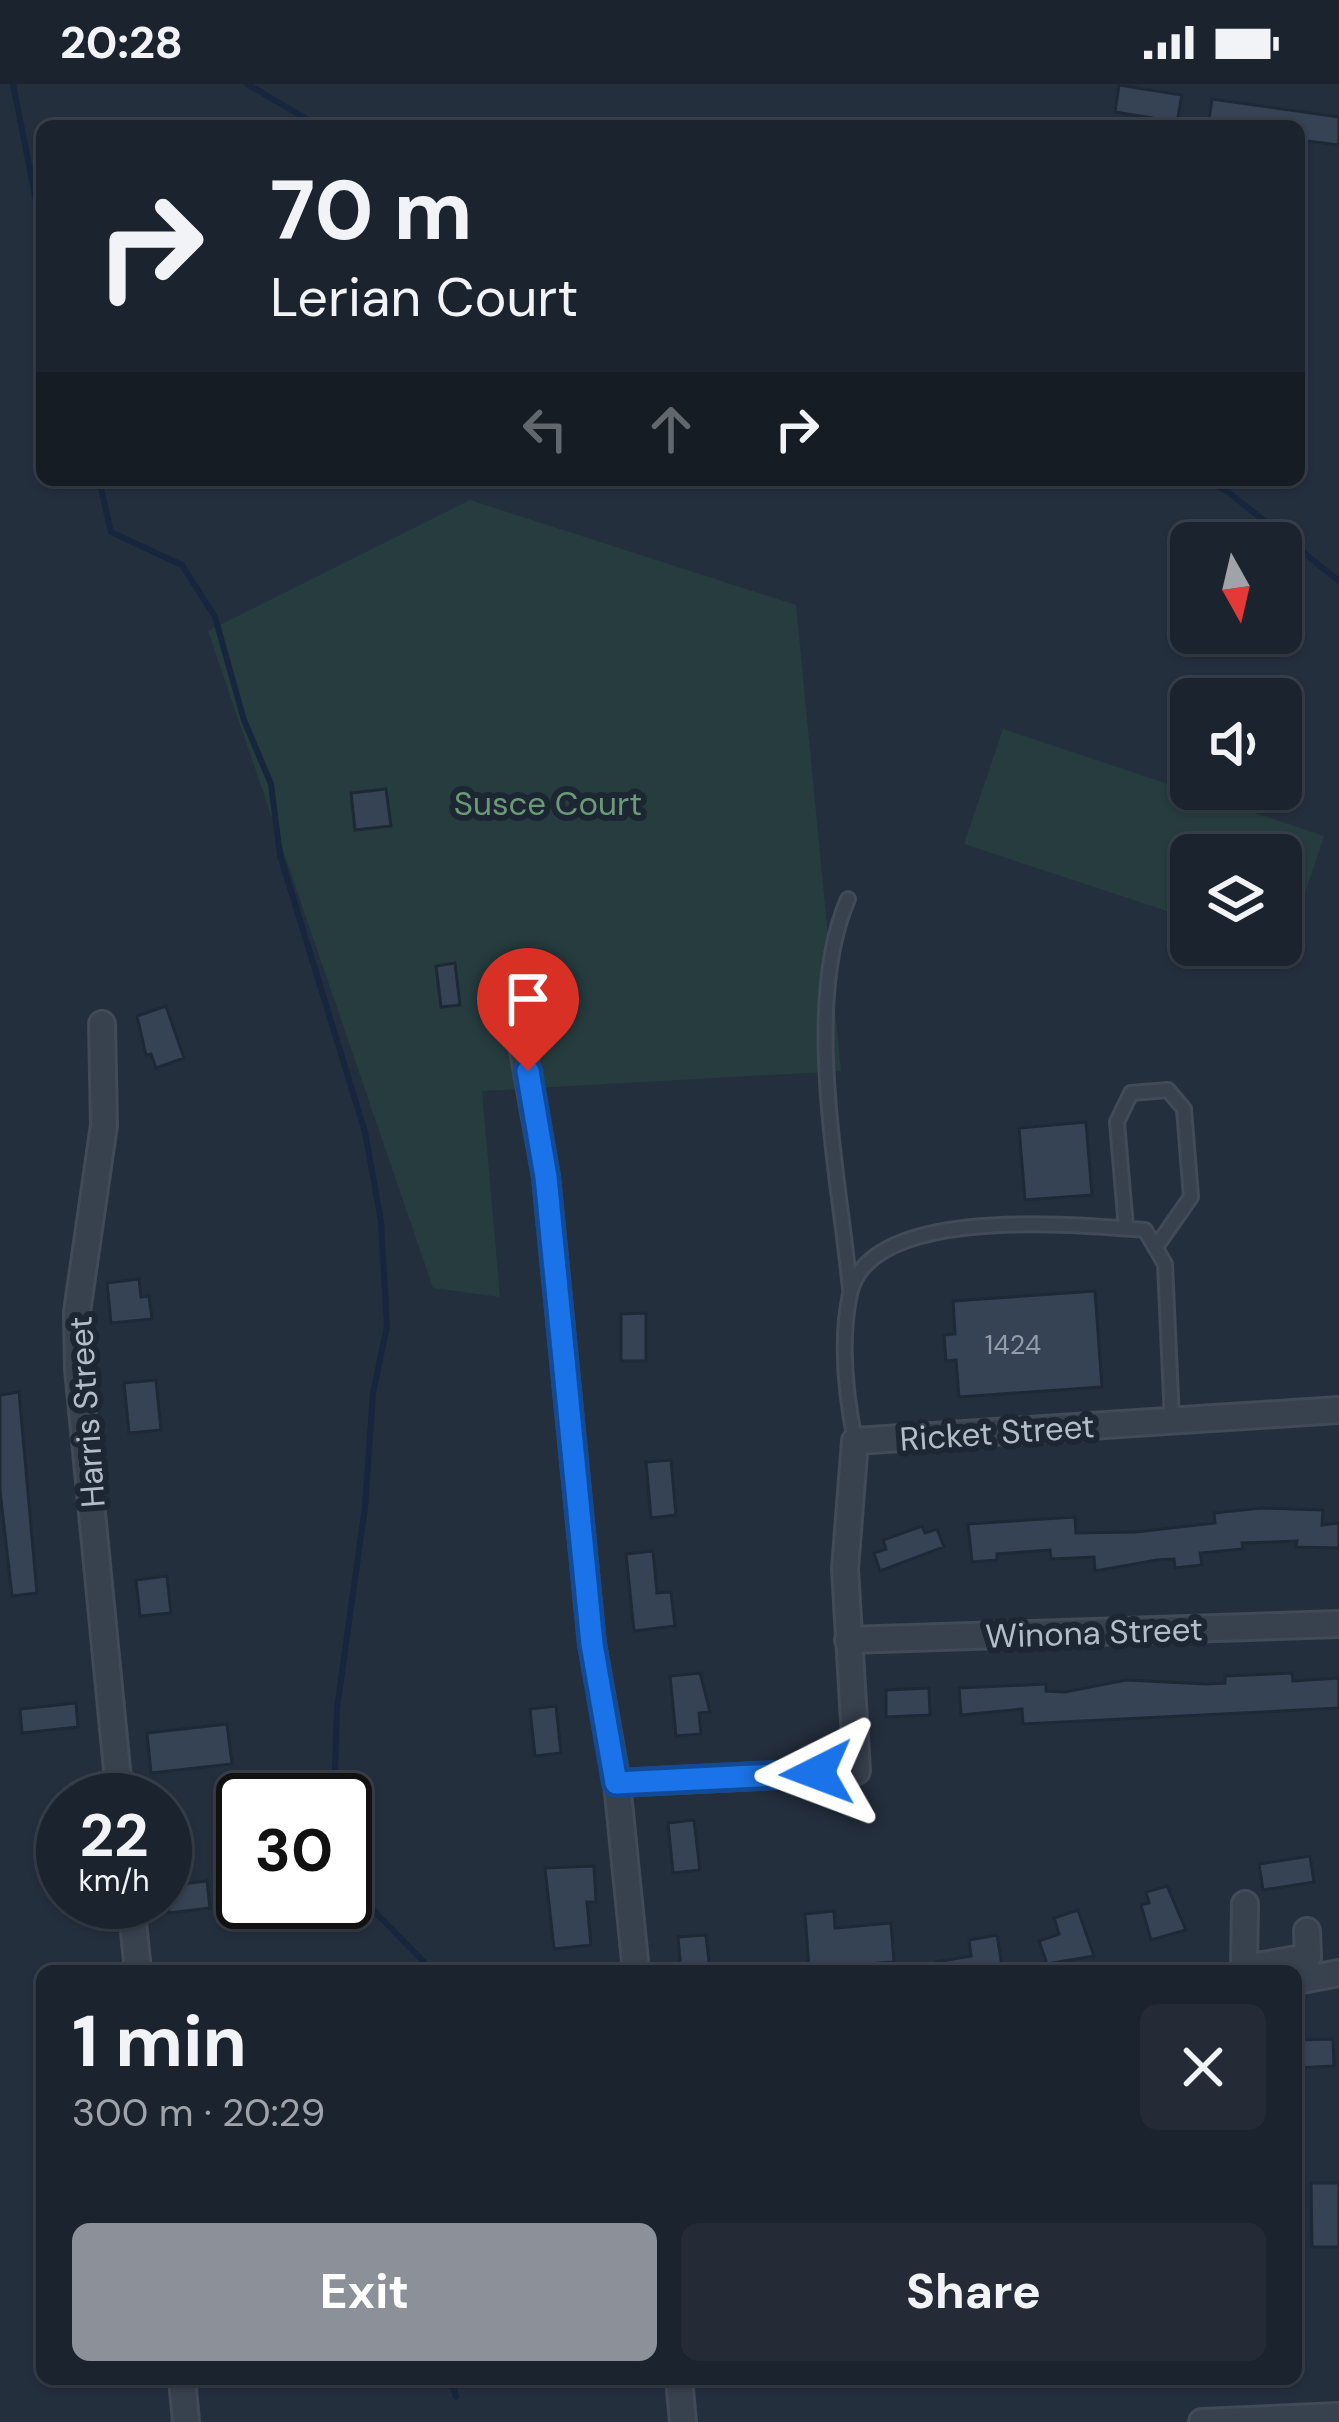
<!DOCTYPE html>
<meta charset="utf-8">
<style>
:root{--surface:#1b232e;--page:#242b36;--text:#f1f3f6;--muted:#a0a4aa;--line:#39404a;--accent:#8c9099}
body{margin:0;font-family:"DM Sans",sans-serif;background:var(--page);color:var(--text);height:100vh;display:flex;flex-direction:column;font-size:45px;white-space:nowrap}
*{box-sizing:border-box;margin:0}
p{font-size:39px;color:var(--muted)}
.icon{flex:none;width:66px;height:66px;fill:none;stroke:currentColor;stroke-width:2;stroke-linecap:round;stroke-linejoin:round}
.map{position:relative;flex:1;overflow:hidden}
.drawer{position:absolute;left:36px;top:1881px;width:1266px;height:420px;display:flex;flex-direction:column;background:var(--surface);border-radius:18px;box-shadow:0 3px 9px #0004,0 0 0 3px var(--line)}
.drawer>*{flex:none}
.guide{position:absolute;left:36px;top:36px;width:1269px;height:366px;border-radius:18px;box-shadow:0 3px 9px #0004,0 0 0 3px var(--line);background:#1b232e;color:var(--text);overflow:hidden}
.needle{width:78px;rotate:172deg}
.fabs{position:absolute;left:1170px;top:438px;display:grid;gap:24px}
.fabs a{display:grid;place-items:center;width:132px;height:132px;border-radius:18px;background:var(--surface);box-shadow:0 3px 9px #0004,0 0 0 3px var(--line);font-size:60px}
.speed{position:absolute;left:36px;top:1689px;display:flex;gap:24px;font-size:60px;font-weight:700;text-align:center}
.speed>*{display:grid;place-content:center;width:156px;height:156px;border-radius:50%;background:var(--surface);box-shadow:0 3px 9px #0004,0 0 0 3px var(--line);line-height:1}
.speed small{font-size:30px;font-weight:400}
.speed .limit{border:6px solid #111;border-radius:18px;background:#fff;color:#111}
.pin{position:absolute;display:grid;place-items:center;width:102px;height:102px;color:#fff;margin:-123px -51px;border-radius:50% 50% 50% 0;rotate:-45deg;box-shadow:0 0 12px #0007}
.pin .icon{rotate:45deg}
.me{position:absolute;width:132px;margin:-66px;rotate:267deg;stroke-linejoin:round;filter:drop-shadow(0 0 9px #0008)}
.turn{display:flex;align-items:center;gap:42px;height:252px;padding:0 36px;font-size:54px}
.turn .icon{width:156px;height:156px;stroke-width:2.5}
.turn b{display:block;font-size:84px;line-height:102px}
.lanes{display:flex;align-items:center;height:114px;padding:0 36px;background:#0003;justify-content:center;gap:60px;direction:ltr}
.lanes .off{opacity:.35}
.round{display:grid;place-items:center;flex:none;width:126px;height:126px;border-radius:18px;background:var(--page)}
.headline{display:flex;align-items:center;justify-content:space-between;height:204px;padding:0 36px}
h1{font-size:72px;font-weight:700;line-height:90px}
.primary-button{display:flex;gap:24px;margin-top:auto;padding:24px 36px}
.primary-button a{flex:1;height:138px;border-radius:18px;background:var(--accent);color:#fff;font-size:48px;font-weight:700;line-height:138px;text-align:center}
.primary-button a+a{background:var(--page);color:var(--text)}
.status{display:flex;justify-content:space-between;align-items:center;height:84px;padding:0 60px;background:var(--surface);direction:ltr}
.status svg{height:33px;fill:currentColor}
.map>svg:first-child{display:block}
.green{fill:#263c3f}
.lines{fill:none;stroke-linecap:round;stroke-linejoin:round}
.stream{stroke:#17263c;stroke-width:6}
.building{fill:#364354;stroke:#1f2835;stroke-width:3}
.service-casing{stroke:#414a57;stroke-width:18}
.minor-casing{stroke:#414a57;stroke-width:30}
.service{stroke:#38414e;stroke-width:12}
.minor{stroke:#38414e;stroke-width:24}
.route-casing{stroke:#114b97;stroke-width:30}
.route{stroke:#1a73e8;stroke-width:21}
.labels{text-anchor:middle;stroke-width:12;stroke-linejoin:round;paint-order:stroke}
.number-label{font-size:27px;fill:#929caa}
.park-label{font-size:33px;fill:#6b9a76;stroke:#1d2633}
.street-label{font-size:33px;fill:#b4bcc9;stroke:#1d2633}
</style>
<div class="status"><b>20:28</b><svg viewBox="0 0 49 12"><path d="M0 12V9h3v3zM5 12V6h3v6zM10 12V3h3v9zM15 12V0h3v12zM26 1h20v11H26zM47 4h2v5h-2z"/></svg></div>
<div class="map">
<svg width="1339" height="2338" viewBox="0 0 1339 2338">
<rect width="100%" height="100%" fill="#242f3e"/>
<path class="green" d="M470,416L796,521L841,987L482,1007L500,1213L433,1204L208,547Z
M1003,645L1324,752L1286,867L1268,861H1281V771H1191V835L964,760Z"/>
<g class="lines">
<path class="stream" d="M13,0L42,147
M247,0L319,42
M99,396L111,448L182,481L215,533L244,636L271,700L280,771L365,1048L381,1137L387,1242L373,1309L365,1423L337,1624L334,1716
M1205,396L1227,407L1339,497
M345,1785L376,1829L424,1878V1887
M450,2295L456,2313"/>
</g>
<path class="building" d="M1119,1L1182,11L1177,38L1115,28Z
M1212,15L1339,33V61L1299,56L1301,42H1208Z
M386,705L391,742L355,746L351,709Z
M455,879L460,921L441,923L436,882Z
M166,922L184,974L156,984L151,970L146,971L137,932Z
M1086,1038L1092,1111L1025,1116L1019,1044Z
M139,1195L141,1213L149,1212L152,1235L111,1239L107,1199Z
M1095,1207L1102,1303L959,1313L956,1276L946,1277L944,1251L955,1250L953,1217Z
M646,1229V1277H621V1230Z
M156,1296L161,1346L129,1349L124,1299Z
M19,1308L37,1509L12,1512L0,1407V1311Z
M671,1376L676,1431L651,1434L646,1378Z
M1261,1424L1323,1426L1322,1441L1339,1439V1464L1296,1463L1297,1457L1242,1459L1243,1465L1200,1469L1202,1481L1175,1484L1174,1475L1157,1476L1095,1487L1094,1473L1051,1475L1050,1466L997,1470V1476L972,1478L968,1440L1075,1433L1076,1449L1136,1448L1215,1439L1214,1429Z
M922,1442L925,1449L937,1445L944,1463L880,1487L874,1469L886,1465L883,1456Z
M653,1467L657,1509L671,1508L675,1542L634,1547L626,1470Z
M167,1492L171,1529L140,1532L136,1496Z
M700,1589L710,1628L699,1629L701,1650L676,1652L670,1592Z
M1292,1589L1293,1597L1339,1594V1624L1023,1640L1022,1625L961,1631L959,1604L1046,1600V1607L1065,1608L1126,1596L1206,1600L1225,1599V1592Z
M929,1604L930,1631L886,1633V1606Z
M76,1619L78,1643L22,1649L20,1625Z
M556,1622L561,1669L535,1672L530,1625Z
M227,1640L232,1680L151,1689L147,1649Z
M694,1736L700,1786L673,1789L668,1739Z
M1310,1772L1314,1798L1263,1806L1259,1780Z
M594,1782L596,1818H587L591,1861L554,1865L545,1784Z
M207,1797L210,1824L169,1829L165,1802Z
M1167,1802L1186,1846L1151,1856L1141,1821L1149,1819L1146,1808Z
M1078,1826L1094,1872L1047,1880L1039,1857L1059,1850L1054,1834Z
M834,1827L835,1844L891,1839L894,1878L809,1884L805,1830Z
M706,1851L710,1887H681L678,1853Z
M997,1851L1002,1882L936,1887V1878L971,1872L969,1856Z
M1333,1955L1334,1982L1296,1984V1956Z
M1311,2099H1339V2163H1312Z"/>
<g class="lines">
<defs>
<path id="service" d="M848,815C802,921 839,1091 850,1205
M1126,1144L1117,1038L1131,1009L1168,1006L1184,1025L1191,1113L1158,1160
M855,1357C846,1312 840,1256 850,1210C869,1120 1077,1141 1145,1146L1165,1180L1172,1336"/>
<path id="minor" d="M102,940L104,1041L77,1228L78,1285L120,1716
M521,956L546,1093L592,1560L617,1699L636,1887
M848,1556L1339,1540
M617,1699L857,1687L845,1485L855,1357L1339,1326
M131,1818L138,1887
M1247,1884L1308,1873L1307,1847
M1244,1887L1245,1820
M1296,1897L1339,1889
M182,2295L186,2338
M679,2295L683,2338
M1202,2338L1339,2332"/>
</defs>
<use href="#service" class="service-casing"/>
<use href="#minor" class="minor-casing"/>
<use href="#service" class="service"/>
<use href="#minor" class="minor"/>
</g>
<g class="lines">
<defs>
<path id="route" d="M528,987L546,1093L592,1560L616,1699L817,1689"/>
</defs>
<use href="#route" class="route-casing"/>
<use href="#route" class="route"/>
</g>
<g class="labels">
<g class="number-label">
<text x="1013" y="1270">1424</text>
</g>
<g class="park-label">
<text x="548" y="731">Susce Court</text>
</g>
<g class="street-label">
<text transform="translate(86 1328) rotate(-94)" y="12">Harris Street</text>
<text transform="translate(997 1348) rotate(-4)" y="12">Ricket Street</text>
<text transform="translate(1094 1548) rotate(-2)" y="12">Winona Street</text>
</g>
</g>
</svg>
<div class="fabs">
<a><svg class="needle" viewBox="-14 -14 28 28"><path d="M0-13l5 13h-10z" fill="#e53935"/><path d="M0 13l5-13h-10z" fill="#a0a4aa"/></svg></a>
<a><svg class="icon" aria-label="sound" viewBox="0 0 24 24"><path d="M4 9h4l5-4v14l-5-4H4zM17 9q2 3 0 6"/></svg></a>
<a><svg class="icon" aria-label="layers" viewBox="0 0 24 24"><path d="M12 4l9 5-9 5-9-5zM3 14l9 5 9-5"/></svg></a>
</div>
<div class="speed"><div>22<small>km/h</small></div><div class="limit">30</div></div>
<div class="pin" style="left:528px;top:987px;background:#d93025"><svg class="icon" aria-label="arrive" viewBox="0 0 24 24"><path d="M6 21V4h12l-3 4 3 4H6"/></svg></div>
<svg class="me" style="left:817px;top:1689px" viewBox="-20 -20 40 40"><path d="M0-17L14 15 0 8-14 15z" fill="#1a73e8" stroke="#fff" stroke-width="4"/></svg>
<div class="guide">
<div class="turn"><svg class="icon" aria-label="right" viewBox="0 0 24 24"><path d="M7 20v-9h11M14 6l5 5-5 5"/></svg><div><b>70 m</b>Lerian Court</div></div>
<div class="lanes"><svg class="icon off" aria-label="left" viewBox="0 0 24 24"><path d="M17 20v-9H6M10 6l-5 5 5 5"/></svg><svg class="icon off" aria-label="ahead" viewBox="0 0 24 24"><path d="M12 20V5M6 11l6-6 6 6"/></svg><svg class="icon" aria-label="right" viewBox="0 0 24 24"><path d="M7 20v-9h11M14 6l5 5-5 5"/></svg></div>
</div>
<section class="drawer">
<div class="headline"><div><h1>1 min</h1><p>300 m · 20:29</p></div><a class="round"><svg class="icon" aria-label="close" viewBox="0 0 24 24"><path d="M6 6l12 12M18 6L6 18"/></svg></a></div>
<div class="primary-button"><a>Exit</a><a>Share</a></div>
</section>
</div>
